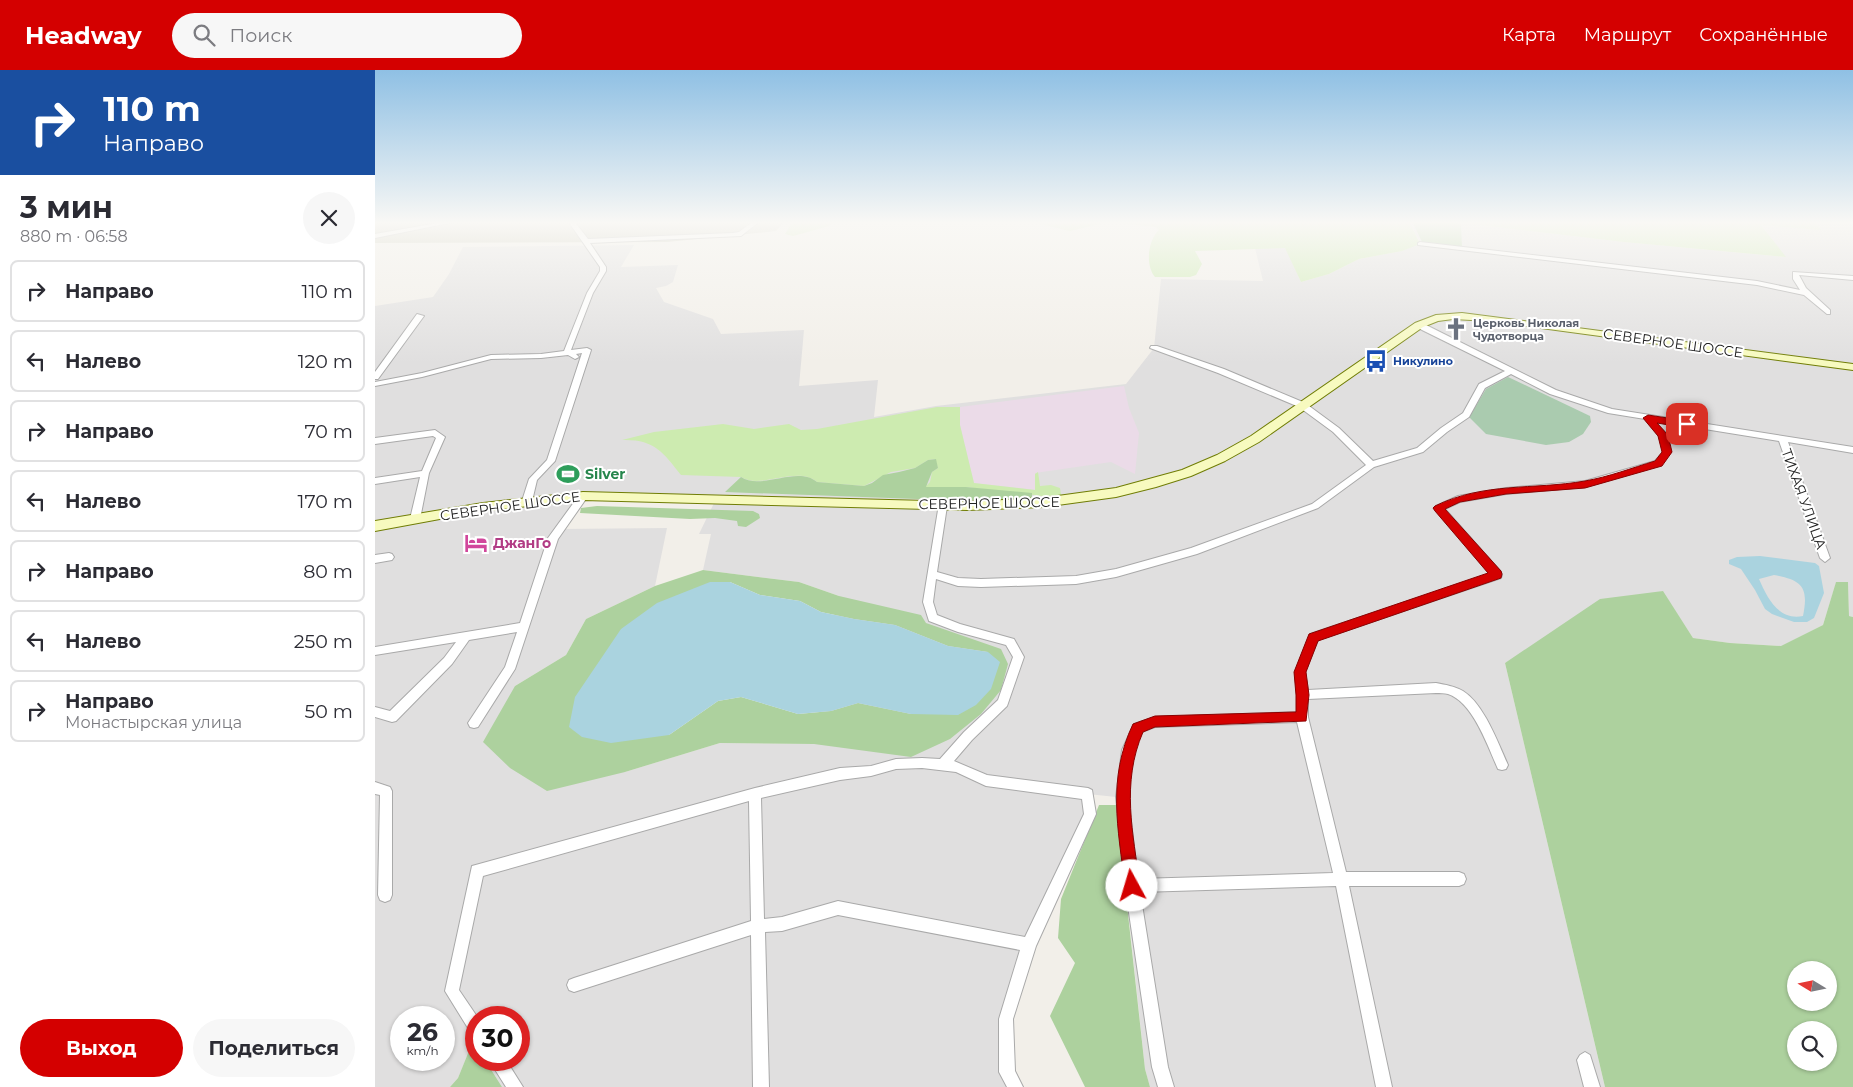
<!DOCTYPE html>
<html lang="ru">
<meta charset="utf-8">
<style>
:root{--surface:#fff;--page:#f7f7f7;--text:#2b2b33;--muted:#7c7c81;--line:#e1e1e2;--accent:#d40000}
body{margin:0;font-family:Montserrat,sans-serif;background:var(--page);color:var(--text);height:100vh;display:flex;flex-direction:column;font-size:19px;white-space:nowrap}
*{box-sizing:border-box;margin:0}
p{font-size:16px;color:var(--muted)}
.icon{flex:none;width:28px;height:28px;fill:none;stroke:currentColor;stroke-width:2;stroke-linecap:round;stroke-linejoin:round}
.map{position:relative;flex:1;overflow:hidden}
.drawer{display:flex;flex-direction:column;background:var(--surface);width:375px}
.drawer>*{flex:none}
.guide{background:#1a4fa0;color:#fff;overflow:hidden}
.needle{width:32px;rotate:280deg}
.fabs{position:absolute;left:1412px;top:891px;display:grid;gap:10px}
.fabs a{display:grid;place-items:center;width:50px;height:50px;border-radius:50%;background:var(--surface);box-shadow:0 1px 4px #0004;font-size:25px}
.speed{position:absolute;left:15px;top:936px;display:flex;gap:10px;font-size:25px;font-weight:700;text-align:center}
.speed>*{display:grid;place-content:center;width:65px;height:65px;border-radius:50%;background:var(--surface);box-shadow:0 1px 4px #0004;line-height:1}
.speed small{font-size:12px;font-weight:400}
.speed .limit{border:8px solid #d22;background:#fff;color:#111}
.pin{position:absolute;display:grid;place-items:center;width:42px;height:42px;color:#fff;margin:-21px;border-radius:10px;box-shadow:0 2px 8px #0006}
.me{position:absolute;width:55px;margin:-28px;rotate:354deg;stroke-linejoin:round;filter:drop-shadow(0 0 4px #0008)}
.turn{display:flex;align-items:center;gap:18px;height:105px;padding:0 20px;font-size:22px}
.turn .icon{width:65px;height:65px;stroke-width:2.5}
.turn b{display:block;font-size:35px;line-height:42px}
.round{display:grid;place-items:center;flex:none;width:52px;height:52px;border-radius:26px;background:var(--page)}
.summary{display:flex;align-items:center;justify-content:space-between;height:85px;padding:0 20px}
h1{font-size:30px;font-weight:700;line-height:38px}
.action{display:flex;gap:10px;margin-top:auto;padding:10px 20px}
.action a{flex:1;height:58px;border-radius:30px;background:var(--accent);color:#fff;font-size:20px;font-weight:700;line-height:58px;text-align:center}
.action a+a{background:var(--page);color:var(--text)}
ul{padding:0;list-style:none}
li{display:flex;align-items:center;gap:15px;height:62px;margin:0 10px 8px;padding:0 10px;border:2px solid var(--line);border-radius:8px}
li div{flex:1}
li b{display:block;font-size:19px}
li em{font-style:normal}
header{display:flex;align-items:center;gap:30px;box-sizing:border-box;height:70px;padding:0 25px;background:var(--accent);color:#fff}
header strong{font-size:24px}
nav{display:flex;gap:28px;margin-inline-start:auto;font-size:18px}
.search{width:350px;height:45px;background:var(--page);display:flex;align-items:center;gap:12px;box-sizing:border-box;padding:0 18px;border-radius:28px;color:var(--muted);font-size:19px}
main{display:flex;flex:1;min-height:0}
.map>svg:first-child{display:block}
.residential{fill:#e0dfdf;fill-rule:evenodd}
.industrial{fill:#ebdbe8}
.construction{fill:#c7c7b4}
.grass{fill:#cdebb0}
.forest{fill:#add19e;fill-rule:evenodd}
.cemetery{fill:#aacbaf}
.water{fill:#aad3df;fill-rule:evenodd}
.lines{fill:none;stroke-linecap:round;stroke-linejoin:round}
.street-casing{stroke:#a9a9a9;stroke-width:2}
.secondary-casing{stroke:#707d05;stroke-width:2}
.street{fill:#fff;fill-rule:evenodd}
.secondary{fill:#f7fabf;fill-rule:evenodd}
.route{fill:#d40000;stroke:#8a0000}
.labels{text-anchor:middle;stroke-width:4;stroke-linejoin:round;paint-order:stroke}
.far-worship-label{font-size:11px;font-weight:bold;fill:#5b616d;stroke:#fff;text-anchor:start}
.far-transit-label{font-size:11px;font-weight:bold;fill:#164399;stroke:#fff;text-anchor:start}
.street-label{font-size:14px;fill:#222;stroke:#fff}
.leisure-label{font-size:14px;font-weight:bold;fill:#27864d;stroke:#fff;text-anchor:start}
.hotel-label{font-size:14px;font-weight:bold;fill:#b23c85;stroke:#fff;text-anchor:start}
</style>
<header>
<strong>Headway</strong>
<div class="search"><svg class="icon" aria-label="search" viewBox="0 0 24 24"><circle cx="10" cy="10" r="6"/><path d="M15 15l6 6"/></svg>Поиск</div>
<nav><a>Карта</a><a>Маршрут</a><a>Сохранённые</a></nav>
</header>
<main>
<section class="drawer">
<div class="guide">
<div class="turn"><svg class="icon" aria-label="right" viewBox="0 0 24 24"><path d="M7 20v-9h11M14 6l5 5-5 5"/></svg><div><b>110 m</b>Направо</div></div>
</div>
<div class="summary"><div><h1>3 мин</h1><p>880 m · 06:58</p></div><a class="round"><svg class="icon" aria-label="close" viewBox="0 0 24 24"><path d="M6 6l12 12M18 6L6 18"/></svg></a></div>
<ul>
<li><svg class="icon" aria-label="right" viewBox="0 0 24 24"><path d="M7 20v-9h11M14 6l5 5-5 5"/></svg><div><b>Направо</b></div><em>110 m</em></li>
<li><svg class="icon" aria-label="left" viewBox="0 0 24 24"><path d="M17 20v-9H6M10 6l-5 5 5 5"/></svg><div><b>Налево</b></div><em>120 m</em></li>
<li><svg class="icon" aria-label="right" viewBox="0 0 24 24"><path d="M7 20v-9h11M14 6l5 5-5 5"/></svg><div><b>Направо</b></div><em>70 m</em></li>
<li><svg class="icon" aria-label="left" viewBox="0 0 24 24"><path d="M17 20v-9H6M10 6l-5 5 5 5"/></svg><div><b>Налево</b></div><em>170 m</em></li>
<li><svg class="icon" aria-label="right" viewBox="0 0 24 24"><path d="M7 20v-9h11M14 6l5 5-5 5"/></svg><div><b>Направо</b></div><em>80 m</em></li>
<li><svg class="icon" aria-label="left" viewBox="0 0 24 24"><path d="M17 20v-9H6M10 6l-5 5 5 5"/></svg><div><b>Налево</b></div><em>250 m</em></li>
<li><svg class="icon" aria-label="right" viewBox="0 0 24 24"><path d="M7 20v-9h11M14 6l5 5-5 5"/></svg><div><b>Направо</b><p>Монастырская улица</p></div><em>50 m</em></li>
</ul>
<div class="action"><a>Выход</a><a>Поделиться</a></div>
</section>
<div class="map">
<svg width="1478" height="1017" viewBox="0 0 1478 1017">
<rect width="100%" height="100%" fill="#f2efe9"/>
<path class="residential" d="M1034,151H1089L1104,155L1249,172L1410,187L1386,154L1445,160L1440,151H1478V547L1474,546L1473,512L1461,513L1448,555L1407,576L1355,573L1318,568L1287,521L1130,593L1230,1017H775L770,999L741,727L713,724L715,744L631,949L640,1017H127L110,990H144V948H101V977L98,972L83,1008L75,1017H0V236L58,227L74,204L88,177L259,175L246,197L303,195L298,212L291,216L281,218L289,232L338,249L346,264L429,260L424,316L503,310L499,347L561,336L751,314L779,278L786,209L888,211L880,178H911L926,212L954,204L984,189L1027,181L1045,173ZM208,426L340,431L324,464H336L328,500L424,512L464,526L439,674L345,673L250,702L140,616L191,585L211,549L280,516L292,458L185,459ZM26,948H69V990H26Z"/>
<path class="industrial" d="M749,316L754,338L764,363L760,404L736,392L660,403L661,420L599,413L585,355V337Z"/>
<path class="construction" d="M0,151H410L401,161L292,172L0,173Z"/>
<path class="grass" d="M418,151H461L454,156L418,166L410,164Z
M652,151H1034L1045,174L1027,181L984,189L954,204L926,212L910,178L820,181L827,194L821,205L815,207H780C770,195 773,170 784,160L781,157L733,152L695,161Z
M1089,151H1440L1446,160L1386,155L1411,187L1249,172L1104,155Z
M562,337H585V355L599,413L660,420V404L663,402L665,416L676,415L685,418L686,425L684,428L591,417H550L555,412L557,402L563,398L560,389L553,390L540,398L516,402L489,416L442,412C422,395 386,420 366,407L306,405C288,382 279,369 247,370L279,362L348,354L379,359L414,354L426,360L442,359Z"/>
<path class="forest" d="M1037,151H1077L1086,154L1087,178L1047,172Z
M561,389L563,398L557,402L551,417H591L657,423V430H569L350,422L366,407C386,421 422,395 442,412L489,416L497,413L508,405L524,402L540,398L553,390Z
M222,436L378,441L384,444L385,448L371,457L363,456L362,451L340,448L315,449L205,443L206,438Z
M328,500L424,512L464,526L546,545L551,553L626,579L633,594L626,620L606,644L575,669L536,687L439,674L345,673L250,702L172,721L135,698L108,672L140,616L191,585L211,549L280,516ZM355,512L385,525L425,531L446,542L479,549L520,555L573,576L613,582L536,644L483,633L456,641L423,644L366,627L343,631L294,665Z
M1461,512H1473L1474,546L1478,547V1017H1230L1130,593L1225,529L1288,521L1318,568L1355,573L1406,576L1448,555ZM1421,900H1454V932H1421ZM1421,960H1454V992H1421Z
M724,735H741L770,999L775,1017H710L675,946L700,893L683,868L686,829Z
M98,971L101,977V990H110L127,1017H75L83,1008Z"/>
<path class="cemetery" d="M1133,307L1215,346L1216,352L1208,364L1194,372L1171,375L1111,364L1094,347L1111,319Z"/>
<path class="water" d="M1385,486L1440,493L1444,496L1449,523L1439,548L1432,552H1419L1397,544L1390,539L1380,520L1366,499L1354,494V490L1362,487ZM1399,505C1427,510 1434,517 1428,546C1403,551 1392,527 1384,509Z
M335,512H355L385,525L425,531L446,542L479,549L520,555L573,576L613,582L625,592L616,619L601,635L583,645L536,644L483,633L456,641L423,644L366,627L343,631L294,665L236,673L207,667L194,657L200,627L246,559L282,533Z"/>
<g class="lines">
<defs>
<path id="street" d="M74,151H84L0,168V164Z
M193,151H199L213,169L358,163L364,162L379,151H385L366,166L215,173L231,197V201L218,223L196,280L212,278L216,280L180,391L162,410L157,431L152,434L147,431L154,409L172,390L207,283L201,284L204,287L200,289L193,285L166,288L116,289L47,307L0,316V312L47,303L116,285L166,284L189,281L212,223L225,201V197Z
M1045,172L1382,211L1425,220L1418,209V202L1478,206V210L1424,205L1431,218L1455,240V244H1452L1429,225L1382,215L1043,175V173Z
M42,244L49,246L3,309H0V302Z
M1041,253H1047L1181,320L1237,339L1478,377V383L1413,372L1455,488L1450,492L1445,488L1404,371L1280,351L1292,365L1296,382L1286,395L1210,417L1131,424L1085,432L1070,439L1126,502L1127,505L1126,508L943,570L930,602L933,620L1061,613C1071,615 1079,616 1088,621C1109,634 1123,673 1133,695L1131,699L1127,700L1123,699C1113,677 1098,632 1073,624C1069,623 1065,623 1061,623L933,629V647L971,802H1084L1089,804L1091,809L1089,814L1084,816H974L1017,1017H1001L961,816L765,822L793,997L799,1017H783L777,997L750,816L741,727L747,680L759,654L780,647L922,642V625L920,602L935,564L1115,504L1061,440L1059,438L1061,436L1083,426L1131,418L1210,411L1280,391L1288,382L1284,366L1270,349L1233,343L1175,324L1136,304L1110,318L1094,347L1072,362L1048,382L999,397L943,438L822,484L741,507L701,514L606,517L583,516L561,509L558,532L562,545L585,554L639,569L649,587L632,636L597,670L579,691L612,705L713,718L717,720L721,744L661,876L638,949L640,1001L648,1017H632L624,1002V949L645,880L463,845L407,861L390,862L394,1017H378L376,865L199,922L194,920L192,915L194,910L199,908L376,851L374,731L108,806L84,920L103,948H101V965L96,963L70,921L97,796L380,718L465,698L496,696L521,689L547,688L565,689L589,662L623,630L638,587L631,575L583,562L554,551L548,532L564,434L567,433L572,436L562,502L583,508L606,509L701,506L741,499L816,478L937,434L991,395L958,362L924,337L843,303L775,278L776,276H782L849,299L930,333L964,358L998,391L1042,378L1066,358L1088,343L1104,314L1130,301L1041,257ZM922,652L958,803L763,809L753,727L759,680L767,662L780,657ZM547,698L581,702L611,716L707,729L709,744L650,867L463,831L407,847L389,849L386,728L465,710L496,706L521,699Z
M60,360L70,367L54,403L45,449L40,452L35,449L45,407L0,414V408L47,401L61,368L58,366L0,374V368Z
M208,423L213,426L183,469L140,599L103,657L99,658L95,657L93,653L130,597L142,562L94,570L77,594L21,651L17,652L0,647V637L15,641L69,588L81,572L0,585V577L145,553L173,468L205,424Z
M14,483L17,484L19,487L17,490L0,493V485Z
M0,712L15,717L17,721V825L15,830L10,832L5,830L3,825L5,725L0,724Z
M1210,982L1215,985L1225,1017H1209L1202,990L1205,985Z
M114,990H131L148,1017H131Z"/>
<path id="secondary" d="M1087,243L1478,294V300L1114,251L1078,249L1063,251L1048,257L884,372L850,391L816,406L781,417L741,427L668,437L592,440L208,430L108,441L0,461V451L108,433L208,422L592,432L668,428L741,418L807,400L842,385L876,366L1040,253L1061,245Z"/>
</defs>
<use href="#street" class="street-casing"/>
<use href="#secondary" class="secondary-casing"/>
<use href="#street" class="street"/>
<use href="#secondary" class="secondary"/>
</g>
<linearGradient id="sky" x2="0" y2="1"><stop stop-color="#8fc0e4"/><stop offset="0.52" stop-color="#f9f8f5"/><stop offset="1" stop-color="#f9f8f5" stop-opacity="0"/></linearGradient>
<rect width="1478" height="293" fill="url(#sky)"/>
<path class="route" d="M1273,345L1312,351L1316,354L1312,358L1282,353L1293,365L1297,382L1287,396L1210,418L1131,424L1085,432L1070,439L1126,501L1127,504L1126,508L943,571L931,602L934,625L931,651L780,657L768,662C746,713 758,763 765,816L762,822L757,824L752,822L750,816C743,758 732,709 758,654L780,646L921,642V625L919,602L934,564L1113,503L1060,441L1058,438L1060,436C1109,412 1158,420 1210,411C1233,407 1257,398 1280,391L1287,382L1283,366L1268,348Z"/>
<defs>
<symbol id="church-bare" viewBox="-9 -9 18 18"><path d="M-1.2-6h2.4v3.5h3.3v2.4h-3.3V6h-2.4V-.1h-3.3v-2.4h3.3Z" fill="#6b7280" stroke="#fff" stroke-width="2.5" paint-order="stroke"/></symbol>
<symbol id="bus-bare" viewBox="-9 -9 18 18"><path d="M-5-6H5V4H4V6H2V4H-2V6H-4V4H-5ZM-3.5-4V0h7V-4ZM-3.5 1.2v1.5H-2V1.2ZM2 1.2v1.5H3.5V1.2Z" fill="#1a4fb4" stroke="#fff" stroke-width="2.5" paint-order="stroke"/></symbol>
<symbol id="stadium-bare" viewBox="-9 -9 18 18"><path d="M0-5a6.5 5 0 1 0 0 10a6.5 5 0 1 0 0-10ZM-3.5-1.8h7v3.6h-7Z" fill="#2e9e5b" stroke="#fff" stroke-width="2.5" paint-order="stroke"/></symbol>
<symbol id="hotel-bare" viewBox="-9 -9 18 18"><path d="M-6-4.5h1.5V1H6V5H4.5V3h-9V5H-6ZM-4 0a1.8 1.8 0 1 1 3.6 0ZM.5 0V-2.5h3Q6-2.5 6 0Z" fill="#d1479c" stroke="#fff" stroke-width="2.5" paint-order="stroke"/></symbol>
</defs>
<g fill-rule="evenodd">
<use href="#church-bare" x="1065" y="243" width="32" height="32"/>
<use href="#bus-bare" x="985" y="275" width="32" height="32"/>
<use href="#stadium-bare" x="177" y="388" width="32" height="32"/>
<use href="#hotel-bare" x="85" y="457" width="32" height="32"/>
</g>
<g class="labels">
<g class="far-worship-label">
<text x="1098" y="257">Церковь Николая<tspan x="1098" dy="13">Чудотворца</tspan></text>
</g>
<g class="far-transit-label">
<text x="1018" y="295">Никулино</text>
</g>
<g class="street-label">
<text transform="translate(1298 273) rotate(8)" y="5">СЕВЕРНОЕ ШОССЕ</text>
<text transform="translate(1429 429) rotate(70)" y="5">ТИХАЯ УЛИЦА</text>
<text transform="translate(614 433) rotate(-1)" y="5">СЕВЕРНОЕ ШОССЕ</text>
<text transform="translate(135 436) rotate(-8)" y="5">СЕВЕРНОЕ ШОССЕ</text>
</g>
<g class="leisure-label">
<text x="210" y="409">Silver</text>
</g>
<g class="hotel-label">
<text x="118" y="478">ДжанГо</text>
</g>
</g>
</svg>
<div class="fabs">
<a><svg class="needle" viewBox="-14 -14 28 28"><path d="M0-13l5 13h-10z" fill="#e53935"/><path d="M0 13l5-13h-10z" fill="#7c7c81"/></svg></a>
<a><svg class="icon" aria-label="search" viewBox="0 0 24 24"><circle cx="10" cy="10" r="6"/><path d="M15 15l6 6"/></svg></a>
</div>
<div class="speed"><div>26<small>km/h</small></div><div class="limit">30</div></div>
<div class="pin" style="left:1312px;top:354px;background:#d93025"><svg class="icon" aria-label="arrive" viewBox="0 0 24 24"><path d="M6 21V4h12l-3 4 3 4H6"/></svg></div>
<svg class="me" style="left:757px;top:816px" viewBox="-20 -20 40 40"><circle r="19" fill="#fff"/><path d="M0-13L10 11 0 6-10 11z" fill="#d40000"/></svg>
</div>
</main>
